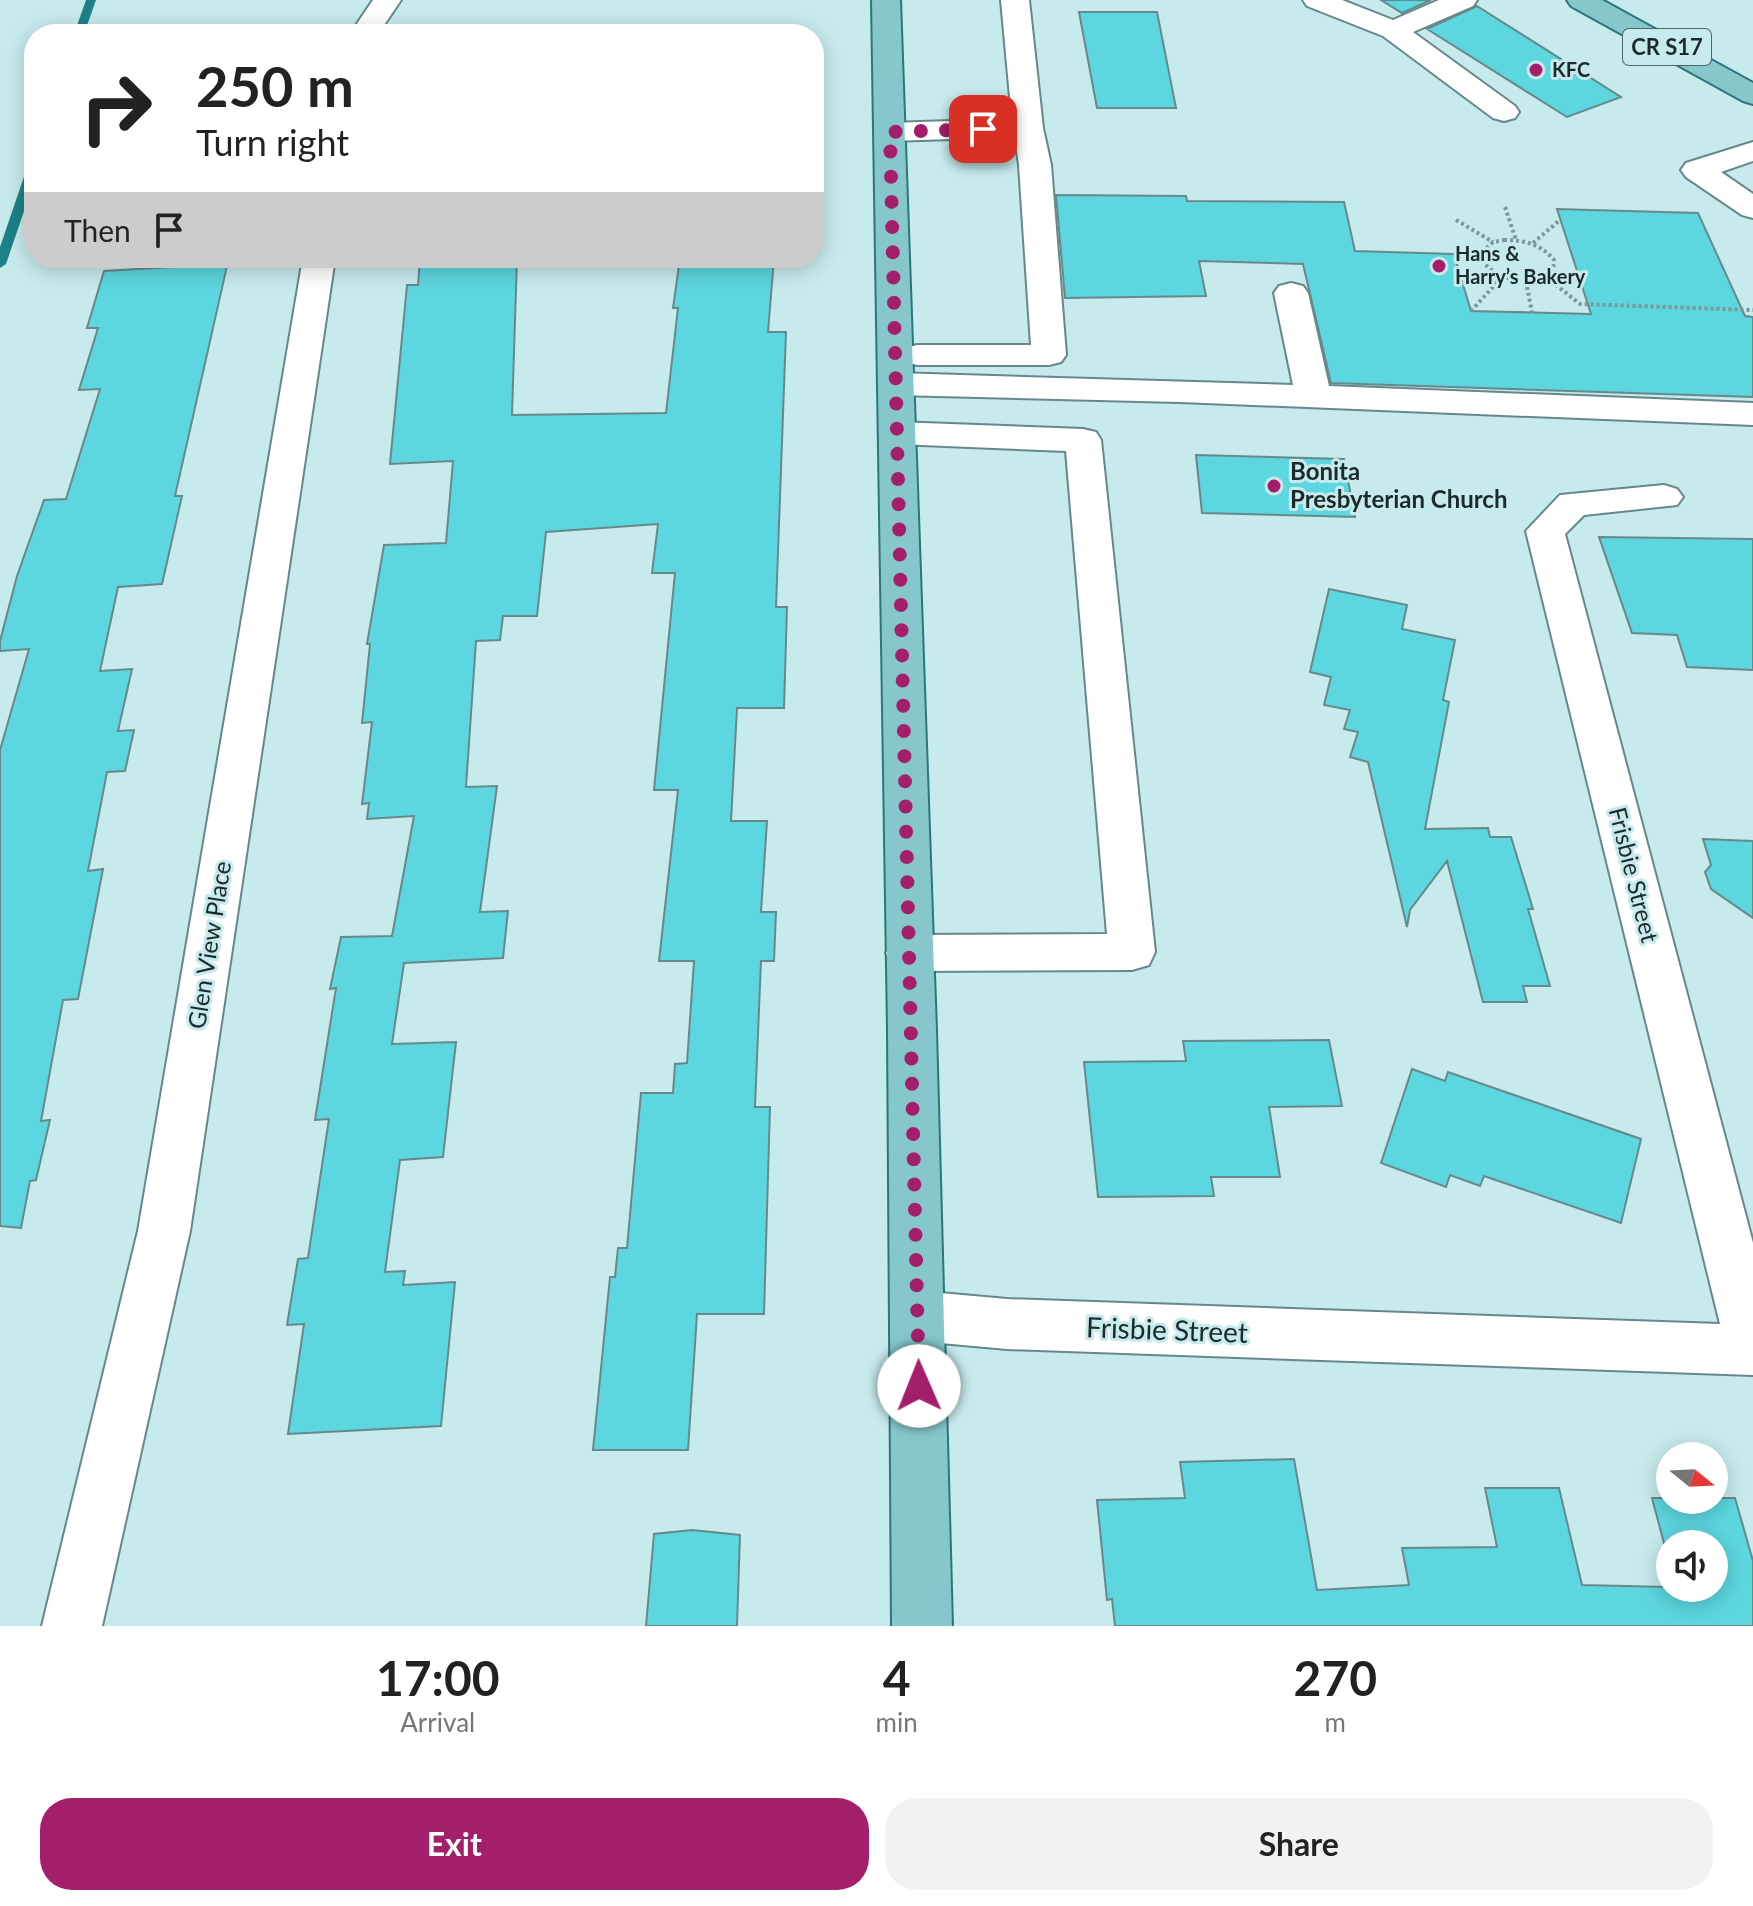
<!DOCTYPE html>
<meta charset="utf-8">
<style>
:root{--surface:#fff;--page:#f2f2f2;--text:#222;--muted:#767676;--accent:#a41f6b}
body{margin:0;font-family:Lato,sans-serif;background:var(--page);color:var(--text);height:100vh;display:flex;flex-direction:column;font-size:30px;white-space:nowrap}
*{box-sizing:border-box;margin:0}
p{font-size:26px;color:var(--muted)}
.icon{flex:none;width:44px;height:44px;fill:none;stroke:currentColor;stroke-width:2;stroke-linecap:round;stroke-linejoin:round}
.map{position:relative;height:1626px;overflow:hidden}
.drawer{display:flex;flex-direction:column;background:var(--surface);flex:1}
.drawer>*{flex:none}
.banner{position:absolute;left:24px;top:24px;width:800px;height:244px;border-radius:32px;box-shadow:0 4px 20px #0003;background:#fff;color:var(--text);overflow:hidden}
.needle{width:52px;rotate:108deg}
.buttons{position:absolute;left:1656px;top:1442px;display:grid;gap:16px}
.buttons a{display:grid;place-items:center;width:72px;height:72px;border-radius:50%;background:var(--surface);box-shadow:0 4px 20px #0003;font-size:40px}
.pin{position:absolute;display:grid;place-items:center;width:68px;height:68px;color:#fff;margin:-34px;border-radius:16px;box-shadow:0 4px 12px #0006}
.me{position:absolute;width:88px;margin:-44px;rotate:359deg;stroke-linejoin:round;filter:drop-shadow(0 0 6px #0008)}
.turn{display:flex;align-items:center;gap:28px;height:168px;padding:0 40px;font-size:36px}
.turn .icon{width:104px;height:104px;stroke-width:2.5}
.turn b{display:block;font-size:56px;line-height:68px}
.then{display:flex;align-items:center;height:76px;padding:0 40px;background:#0003;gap:16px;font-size:30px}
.eta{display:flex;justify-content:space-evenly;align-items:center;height:136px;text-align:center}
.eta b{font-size:48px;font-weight:700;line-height:56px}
.cta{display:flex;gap:16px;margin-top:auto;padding:16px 40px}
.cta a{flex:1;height:92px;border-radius:32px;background:var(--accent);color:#fff;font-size:32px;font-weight:700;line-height:92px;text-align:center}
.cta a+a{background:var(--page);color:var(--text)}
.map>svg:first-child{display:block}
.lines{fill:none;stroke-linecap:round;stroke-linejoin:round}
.stream{fill:#1c8288;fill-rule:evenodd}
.building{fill:#5cd6df;stroke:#68898b;stroke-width:2}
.minor-casing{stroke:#67888a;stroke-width:4}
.major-casing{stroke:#2c777c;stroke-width:4}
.path{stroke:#7d9698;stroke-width:4;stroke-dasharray:3 3;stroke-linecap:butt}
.minor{fill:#fff;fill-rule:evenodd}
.major{fill:#85c7cb;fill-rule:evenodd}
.route{stroke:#a41f6b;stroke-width:14;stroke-dasharray:0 25.2}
.poi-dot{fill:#a41f6b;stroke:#c7eaec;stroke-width:3}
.labels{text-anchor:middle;stroke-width:6;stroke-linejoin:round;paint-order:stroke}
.far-poi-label{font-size:20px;font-weight:bold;fill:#1d2a2b;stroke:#c7eaec;text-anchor:start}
.shield{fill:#c7eaec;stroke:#506465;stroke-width:2}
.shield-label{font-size:22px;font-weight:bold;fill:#1d2a2b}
.poi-label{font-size:24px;font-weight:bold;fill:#1d2a2b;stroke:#c7eaec;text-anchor:start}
.street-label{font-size:24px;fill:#1d2a2b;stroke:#c7eaec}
.near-street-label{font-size:28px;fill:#1d2a2b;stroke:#c7eaec}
</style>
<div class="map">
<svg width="1753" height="1626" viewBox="0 0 1753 1626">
<rect width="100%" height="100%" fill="#c7eaec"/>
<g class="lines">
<path class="stream" d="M86,0H96L84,34H74Z
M34,162V182L6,264L0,268V247L28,165Z"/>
</g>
<path class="building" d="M1381,0H1431L1402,13Z
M1477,6L1621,97L1567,117L1427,29Z
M1079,12H1157L1176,108H1097Z
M1056,195L1186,196L1187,201L1344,202L1355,251L1454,254L1471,311L1591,314L1557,209L1698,213L1745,316L1753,317V397L1331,383L1303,264L1199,261L1206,296L1065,298Z
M420,258H517L512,415L666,413L678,308H673L680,258H774L768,332H786L776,607H787L784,708H737L731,821H767L761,912H776L774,961H761L755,1107H770L764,1314H697L688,1450H593L610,1277H615L618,1248H627L641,1093H673L675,1064L687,1063L694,961H659L678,790H654L675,573H652L658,524L546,532L537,616H503L500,640L476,641L466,787L497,786L480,912L508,911L503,958L404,963L392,1044L456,1042L443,1157L400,1160L385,1272L405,1271L403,1285L455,1282L441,1426L288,1434L304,1324L287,1325L298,1259L308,1258L329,1119L315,1120L336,988L330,989L341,937L392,936L414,816L367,819L369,803L362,804L372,722L362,723L370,644H367L384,545L446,543L453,461L390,464L407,285H418Z
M208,265L227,266L175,496H182L162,584L118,587L100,671L132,669L118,731L134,730L125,771L107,772L88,871L103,869L78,999L63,1000L41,1121L50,1120L36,1180L30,1181L21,1228L0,1226V750L29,649L0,651V641L17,576L44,500L66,499L100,389L79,390L98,328H87L104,271Z
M1196,455L1344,459L1355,517L1202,513Z
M1599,537L1753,539V670L1687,667L1677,635L1632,633Z
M1329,589L1407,605L1402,629L1455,640L1443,700L1449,702L1425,829L1488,828L1490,837H1511L1533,909H1528L1550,986H1523L1527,1002H1483L1447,861L1410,910L1407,927L1368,762L1350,757L1358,732L1344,729L1350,710L1324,705L1331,677L1310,672Z
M1703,839L1753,841V918L1711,889L1705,872L1711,865Z
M1329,1040L1342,1106L1269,1107L1280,1177H1211L1214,1196L1098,1197L1084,1062L1186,1061L1183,1041Z
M1412,1069L1445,1081L1448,1072L1641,1139L1621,1223L1484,1176L1480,1186L1450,1175L1446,1187L1381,1163Z
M1294,1459L1317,1590L1409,1585L1402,1548L1497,1547L1485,1488H1559L1582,1585L1714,1588V1544H1670V1566L1652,1498H1735L1753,1561V1626H1115L1112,1599L1107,1600L1097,1500L1185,1498L1180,1462Z
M692,1530L740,1535L737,1626H646L654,1534Z"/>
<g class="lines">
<defs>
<path id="minor" d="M373,0H401L378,34H350Z
M1001,0H1029L1043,128L1051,165L1066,355L1061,362L1049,365H917L905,362L900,355L905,348L917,345H1031L1019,165L1015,137L890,141L879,138L875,132L879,126L890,123L1012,119Z
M1303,0H1342L1393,20L1439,0H1477L1473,6L1413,32L1515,106L1519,112L1515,118L1504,121L1493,118L1383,36L1307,6Z
M1753,142V161L1721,172L1753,194V218L1742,215L1686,177L1681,170L1686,163Z
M303,258H335L190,1231L102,1626H42L138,1231Z
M1291,283L1303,286L1308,293L1329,386L1753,403V425L1180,402L896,395L883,392L878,384L883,376L896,373L1293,385L1274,293L1279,286Z
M897,422L1083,429L1096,432L1101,440L1155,952L1149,965L1132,970L909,971L892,966L886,953L892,940L909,935L1107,934L1066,451L897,444L884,441L879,433L884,425Z
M1664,485L1677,489L1683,497L1677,505L1584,515L1565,534L1753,1243V1375L1007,1349L918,1341L899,1333L891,1316L899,1299L918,1291L1007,1299L1720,1324L1526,531L1560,495Z"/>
<path id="major" d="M872,0H900L936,1030L952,1626H892L888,1030Z
M1567,0H1602L1753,83V104L1743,101L1571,6Z"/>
</defs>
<use href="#minor" class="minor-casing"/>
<use href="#major" class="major-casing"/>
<path class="path" d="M1505,207L1516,240
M1456,220L1493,242
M1504,240C1524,240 1541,244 1554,260L1553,272C1528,287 1500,282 1481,260V253L1493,242Z
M1533,243L1560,220
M1546,277L1580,304L1753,310
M1526,281L1532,313
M1471,311L1502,277"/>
<use href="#minor" class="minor"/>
<use href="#major" class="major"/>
</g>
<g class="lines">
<path class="route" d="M919,1386L890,132L983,129"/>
</g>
<g class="poi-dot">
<circle cx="1536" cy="70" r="8"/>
<circle cx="1439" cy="266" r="8"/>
<circle cx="1274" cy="486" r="8"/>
</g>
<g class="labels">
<g class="far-poi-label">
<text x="1552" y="77">KFC</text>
<text x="1455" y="261">Hans &amp;<tspan x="1455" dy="23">Harry’s Bakery</tspan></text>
</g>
<rect class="shield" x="1623" y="29" width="88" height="36" rx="6"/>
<g class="shield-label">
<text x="1667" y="55">CR S17</text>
</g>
<g class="poi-label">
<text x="1290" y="480">Bonita<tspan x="1290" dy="28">Presbyterian Church</tspan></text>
</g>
<g class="street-label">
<text transform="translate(1633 875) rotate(76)" y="8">Frisbie Street</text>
<text transform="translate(210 945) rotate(-81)" y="8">Glen View Place</text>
</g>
<g class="near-street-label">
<text transform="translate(1167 1330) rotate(2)" y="10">Frisbie Street</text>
</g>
</g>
</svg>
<div class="buttons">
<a><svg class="needle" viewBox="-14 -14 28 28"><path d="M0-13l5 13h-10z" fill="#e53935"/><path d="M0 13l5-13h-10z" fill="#767676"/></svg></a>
<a><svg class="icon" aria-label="sound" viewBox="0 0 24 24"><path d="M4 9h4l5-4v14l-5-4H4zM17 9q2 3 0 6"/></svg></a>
</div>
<div class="pin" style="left:983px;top:129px;background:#d93025"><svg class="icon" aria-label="arrive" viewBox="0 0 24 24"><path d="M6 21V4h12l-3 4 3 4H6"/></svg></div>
<svg class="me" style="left:919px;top:1386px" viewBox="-20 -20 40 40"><circle r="19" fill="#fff"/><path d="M0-13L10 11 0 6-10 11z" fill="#a41f6b"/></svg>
<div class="banner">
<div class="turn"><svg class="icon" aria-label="right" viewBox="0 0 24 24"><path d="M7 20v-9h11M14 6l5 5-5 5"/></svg><div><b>250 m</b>Turn right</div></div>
<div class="then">Then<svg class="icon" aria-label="arrive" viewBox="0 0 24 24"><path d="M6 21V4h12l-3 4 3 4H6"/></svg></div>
</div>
</div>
<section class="drawer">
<div class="eta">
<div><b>17:00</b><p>Arrival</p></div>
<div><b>4</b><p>min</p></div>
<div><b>270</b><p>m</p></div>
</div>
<div class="cta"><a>Exit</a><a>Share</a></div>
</section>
